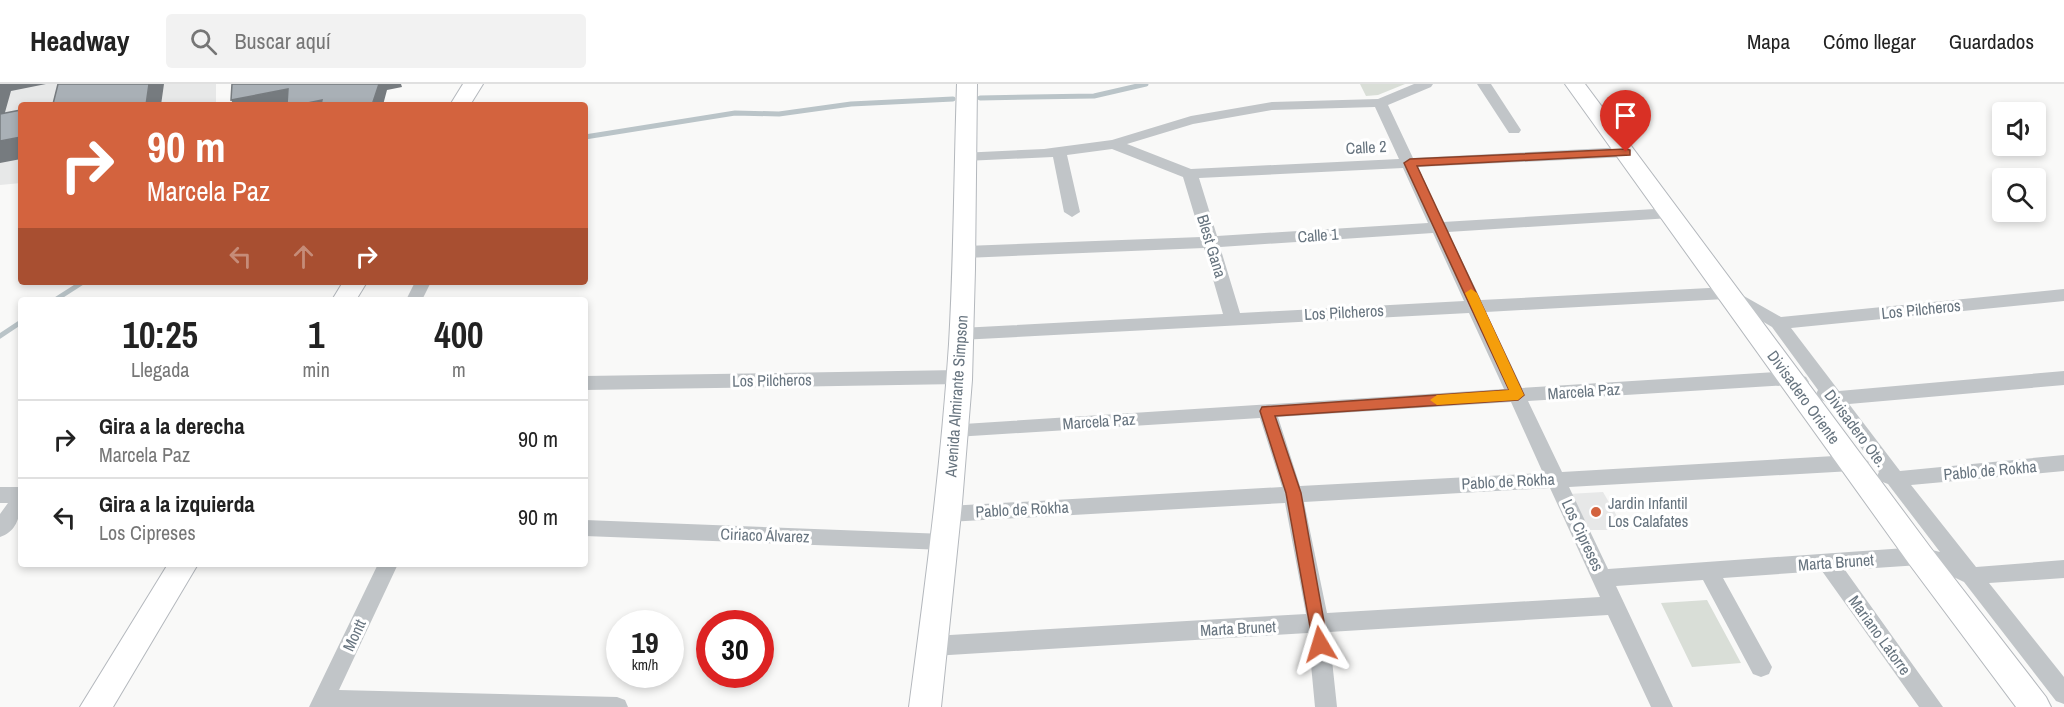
<!DOCTYPE html>
<html lang="es">
<meta charset="utf-8">
<style>
:root{--surface:#fff;--page:#f2f2f2;--text:#222;--muted:#767676;--line:#e0e0e0}
body{margin:0;font-family:"Archivo Narrow",sans-serif;background:var(--page);color:var(--text);height:100vh;display:flex;flex-direction:column;font-size:22px;white-space:nowrap}
*{box-sizing:border-box;margin:0}
p{font-size:20px;color:var(--muted)}
.icon{flex:none;width:33px;height:33px;fill:none;stroke:currentColor;stroke-width:2;stroke-linecap:round;stroke-linejoin:round}
.map{position:relative;flex:1;overflow:hidden}
.details{position:absolute;left:18px;top:213px;width:570px;height:270px;display:flex;flex-direction:column;background:var(--surface);border-radius:6px;box-shadow:0 3px 9px #0003}
.details>*{flex:none}
.guide{position:absolute;left:18px;top:18px;width:570px;height:183px;border-radius:6px;box-shadow:0 3px 9px #0003;background:#d3633e;color:#fff;overflow:hidden}
.buttons{position:absolute;left:1992px;top:18px;display:grid;gap:12px}
.buttons a{display:grid;place-items:center;width:54px;height:54px;border-radius:6px;background:var(--surface);box-shadow:0 3px 9px #0003;font-size:30px}
.speed{position:absolute;left:606px;top:526px;display:flex;gap:12px;font-size:30px;font-weight:700;text-align:center}
.speed>*{display:grid;place-content:center;width:78px;height:78px;border-radius:50%;background:var(--surface);box-shadow:0 3px 9px #0003;line-height:1}
.speed small{font-size:15px;font-weight:400}
.speed .limit{border:9px solid #d22;background:#fff;color:#111}
.pin{position:absolute;display:grid;place-items:center;width:51px;height:51px;color:#fff;margin:-62px -26px;border-radius:50% 50% 50% 0;rotate:-45deg;box-shadow:0 0 6px #0007}
.pin .icon{rotate:45deg}
.me{position:absolute;width:66px;margin:-33px;rotate:353deg;stroke-linejoin:round;filter:drop-shadow(0 0 4px #0008)}
.turn{display:flex;align-items:center;gap:21px;height:126px;padding:0 30px;font-size:27px}
.turn .icon{width:78px;height:78px;stroke-width:2.5}
.turn b{display:block;font-size:42px;line-height:51px}
.lanes{display:flex;align-items:center;height:57px;padding:0 30px;background:#0003;justify-content:center;gap:30px;direction:ltr}
.lanes .off{opacity:.35}
.eta{display:flex;justify-content:space-evenly;align-items:center;height:102px;text-align:center}
.eta b{font-size:36px;font-weight:700;line-height:42px}
ul{padding:0;list-style:none}
li{display:flex;align-items:center;gap:18px;height:78px;padding:0 30px;border-top:2px solid var(--line)}
li div{flex:1}
li b{display:block;font-size:22px}
li em{font-style:normal}
header{display:flex;align-items:center;gap:36px;box-sizing:border-box;height:84px;padding:0 30px;background:var(--surface);border-bottom:2px solid var(--line)}
header strong{font-size:28px}
nav{display:flex;gap:33px;margin-inline-start:auto;font-size:21px}
.search{width:420px;height:54px;background:var(--page);display:flex;align-items:center;gap:15px;box-sizing:border-box;padding:0 21px;border-radius:6px;color:var(--muted);font-size:22px}
.map>svg:first-child{display:block}
.built{fill:#e7e8e8}
.green{fill:#d9ded7}
.lines{fill:none;stroke-linecap:round;stroke-linejoin:round}
.stream{stroke:#bac4c8;stroke-width:5}
.secondary-casing{stroke:#b4b8bd;stroke-width:2}
.street{fill:#c1c5c8;fill-rule:evenodd}
.secondary{fill:#fff;fill-rule:evenodd}
.shaded-wall{fill:#767b7f}
.building{fill:#a9b0b6;stroke:#767b7f;stroke-width:1.5}
.route{fill:#d3633e;stroke:#894028;stroke-width:1.5}
.slow{fill:#f59e0b}
.poi-dot{fill:#d3633e;stroke:#fff;stroke-width:2}
.labels{text-anchor:middle;stroke-width:6;stroke-linejoin:round;paint-order:stroke}
.street-label{font-size:16px;fill:#67747f;stroke:#fff}
.poi-label{font-size:16px;fill:#67747f;stroke:#fff;text-anchor:start}
</style>
<header>
<strong>Headway</strong>
<div class="search"><svg class="icon" aria-label="search" viewBox="0 0 24 24"><circle cx="10" cy="10" r="6"/><path d="M15 15l6 6"/></svg>Buscar aquí</div>
<nav><a>Mapa</a><a>Cómo llegar</a><a>Guardados</a></nav>
</header>
<div class="map">
<svg width="2064" height="623" viewBox="0 0 2064 623">
<rect width="100%" height="100%" fill="#f9f9f8"/>
<path class="built" d="M0,0H216V21H21V99L0,101Z
M1603,408L1625,446H1587L1568,410Z"/>
<path class="green" d="M1360,0H1405L1378,11L1366,12Z
M1707,516L1741,579L1692,583L1661,519Z"/>
<g class="lines">
<path class="stream" d="M980,14L1094,12L1146,0
M585,53L735,29L779,30L851,20L953,15
M55,216L83,198
M0,252L21,238"/>
<defs>
<path id="secondary" d="M463,0H483L470,21H450Z
M957,0H977L975,185L972,296L962,419L941,623H909C925,502 941,382 949,260C954,173 954,87 957,0Z
M1565,0H1585L1930,463L2046,613L2051,623H2016L1910,481Z
M343,198H367L356,216H332Z
M168,480H198L113,623H80Z"/>
</defs>
<use href="#secondary" class="secondary-casing"/>
<path class="street" d="M1414,0H1433L1431,3L1388,21L1413,74L1626,63L1633,68L1626,73L1418,83L1443,138L1671,124L1679,129L1671,134L1448,148L1481,216L1728,203L1781,233L2064,205V217L1791,244L1839,307L2064,287V301L1849,320L1900,387L2064,371V387L1911,401L1976,483L2064,476V494L1989,499L2064,593V620L2056,617L1964,498L1931,482L1920,481L1845,486L1943,623H1919L1822,487L1723,494L1772,583L1769,590L1761,593L1753,590L1703,496L1616,502L1673,623H1651L1608,531L1329,548L1337,623H1315L1308,549L933,572L925,569L922,562L925,555L933,552L1306,530L1285,419L948,438L941,436L938,430L941,424L948,422L1282,403L1260,334L955,353L948,351L946,346L948,341L1504,305L1469,229L960,256L954,254L951,250L954,246L960,244L1223,230L1204,164L965,174L959,172L957,168L959,164L965,162L1201,153L1183,93L1112,65L1067,71L1080,128L1072,133L1064,128L1053,73L965,77L958,72L960,69L1044,65L1112,56L1191,32L1272,18L1378,15ZM1375,23L1399,75L1191,85L1127,60L1193,40L1272,26ZM1403,84L1428,139L1217,152L1199,94ZM1433,149L1464,217L1240,229L1220,163ZM1725,215L1772,243L1818,306L1816,310L1819,315L1828,319L1879,388L1877,392L1880,397L1888,400L1940,468L1920,463L1608,485L1569,403L1852,387L1861,390L1868,387L1870,382L1868,377L1852,371L1562,388L1528,317L1789,301L1800,305L1806,303L1809,298L1806,293L1790,287L1522,304L1486,228ZM1511,318L1543,389L1300,402L1278,333ZM1550,404L1600,513L1327,529L1304,418Z
M1477,0H1491L1521,46L1519,49H1509Z
M415,198H431L422,216H406Z
M959,286L965,288L968,293L965,298L959,300L585,306V292Z
M0,403H21C21,422 22,446 0,453V430L8,419H0Z
M585,436L945,450L952,452L955,458L952,464L945,466L585,452Z
M378,480H398L339,606L617,613L625,616L628,623H309Z"/>
<use href="#secondary" class="secondary"/>
</g>
<path class="shaded-wall" d="M0,0H46L11,7L0,46Z
M149,0H164L161,21H146Z
M379,0H401L402,3L387,6L383,21H372Z
M288,5L295,17L276,21H234L231,16Z
M322,16L325,21H298Z
M21,53V75L0,79V57Z"/>
<path class="building" d="M58,0H149L146,21H46L53,20Z
M232,0H379L372,21H321L322,16L298,21H287L288,5L231,16Z
M21,26V53L0,57V30Z"/>
<path class="route" d="M1626,65L1630,66V71L1417,82L1524,311L1518,316L1275,332L1301,409L1328,560L1325,565L1320,567L1314,565L1286,409L1260,327L1262,323L1509,306L1404,79L1410,75Z"/>
<path class="slow" d="M1471,205L1477,209L1524,311L1518,316L1437,321L1430,316L1437,311L1509,306L1465,209Z"/>
<circle class="poi-dot" cx="1596" cy="428" r="6"/>
<g class="labels">
<g class="street-label">
<text transform="translate(1366 63) rotate(-3)" y="6">Calle 2</text>
<text transform="translate(1318 151) rotate(-4)" y="6">Calle 1</text>
<text transform="translate(1212 162) rotate(73)" y="6">Blest Gana</text>
<text transform="translate(1921 225) rotate(-6)" y="6">Los Pilcheros</text>
<text transform="translate(1344 228) rotate(-3)" y="6">Los Pilcheros</text>
<text transform="translate(772 296) rotate(-1)" y="6">Los Pilcheros</text>
<text transform="translate(1584 307) rotate(-4)" y="6">Marcela Paz</text>
<text transform="translate(956 312) rotate(-86)" y="6">Avenida Almirante Simpson</text>
<text transform="translate(1804 313) rotate(54)" y="6">Divisadero Oriente</text>
<text transform="translate(1099 337) rotate(-4)" y="6">Marcela Paz</text>
<text transform="translate(1856 344) rotate(53)" y="6">Divisadero Ote.</text>
<text transform="translate(1990 386) rotate(-5)" y="6">Pablo de Rokha</text>
<text transform="translate(1508 397) rotate(-3)" y="6">Pablo de Rokha</text>
<text transform="translate(1022 425) rotate(-3)" y="6">Pablo de Rokha</text>
<text transform="translate(765 451) rotate(2)" y="6">Ciriaco Álvarez</text>
<text transform="translate(1583 451) rotate(65)" y="6">Los Cipreses</text>
<text transform="translate(1836 478) rotate(-4)" y="6">Marta Brunet</text>
<text transform="translate(1238 544) rotate(-3)" y="6">Marta Brunet</text>
<text transform="translate(354 551) rotate(-65)" y="6">Montt</text>
<text transform="translate(1880 551) rotate(54)" y="6">Mariano Latorre</text>
</g>
<g class="poi-label">
<text x="1608" y="425">Jardin Infantil<tspan x="1608" dy="18">Los Calafates</tspan></text>
</g>
</g>
</svg>
<div class="buttons">
<a><svg class="icon" aria-label="sound" viewBox="0 0 24 24"><path d="M4 9h4l5-4v14l-5-4H4zM17 9q2 3 0 6"/></svg></a>
<a><svg class="icon" aria-label="search" viewBox="0 0 24 24"><circle cx="10" cy="10" r="6"/><path d="M15 15l6 6"/></svg></a>
</div>
<div class="speed"><div>19<small>km/h</small></div><div class="limit">30</div></div>
<div class="pin" style="left:1626px;top:68px;background:#d93025"><svg class="icon" aria-label="arrive" viewBox="0 0 24 24"><path d="M6 21V4h12l-3 4 3 4H6"/></svg></div>
<svg class="me" style="left:1320px;top:560px" viewBox="-20 -20 40 40"><path d="M0-17L14 15 0 8-14 15z" fill="#d3633e" stroke="#fff" stroke-width="4"/></svg>
<div class="guide">
<div class="turn"><svg class="icon" aria-label="right" viewBox="0 0 24 24"><path d="M7 20v-9h11M14 6l5 5-5 5"/></svg><div><b>90 m</b>Marcela Paz</div></div>
<div class="lanes"><svg class="icon off" aria-label="left" viewBox="0 0 24 24"><path d="M17 20v-9H6M10 6l-5 5 5 5"/></svg><svg class="icon off" aria-label="ahead" viewBox="0 0 24 24"><path d="M12 20V5M6 11l6-6 6 6"/></svg><svg class="icon" aria-label="right" viewBox="0 0 24 24"><path d="M7 20v-9h11M14 6l5 5-5 5"/></svg></div>
</div>
<section class="details">
<div class="eta">
<div><b>10:25</b><p>Llegada</p></div>
<div><b>1</b><p>min</p></div>
<div><b>400</b><p>m</p></div>
</div>
<ul>
<li><svg class="icon" aria-label="right" viewBox="0 0 24 24"><path d="M7 20v-9h11M14 6l5 5-5 5"/></svg><div><b>Gira a la derecha</b><p>Marcela Paz</p></div><em>90 m</em></li>
<li><svg class="icon" aria-label="left" viewBox="0 0 24 24"><path d="M17 20v-9H6M10 6l-5 5 5 5"/></svg><div><b>Gira a la izquierda</b><p>Los Cipreses</p></div><em>90 m</em></li>
</ul>
</section>
</div>
